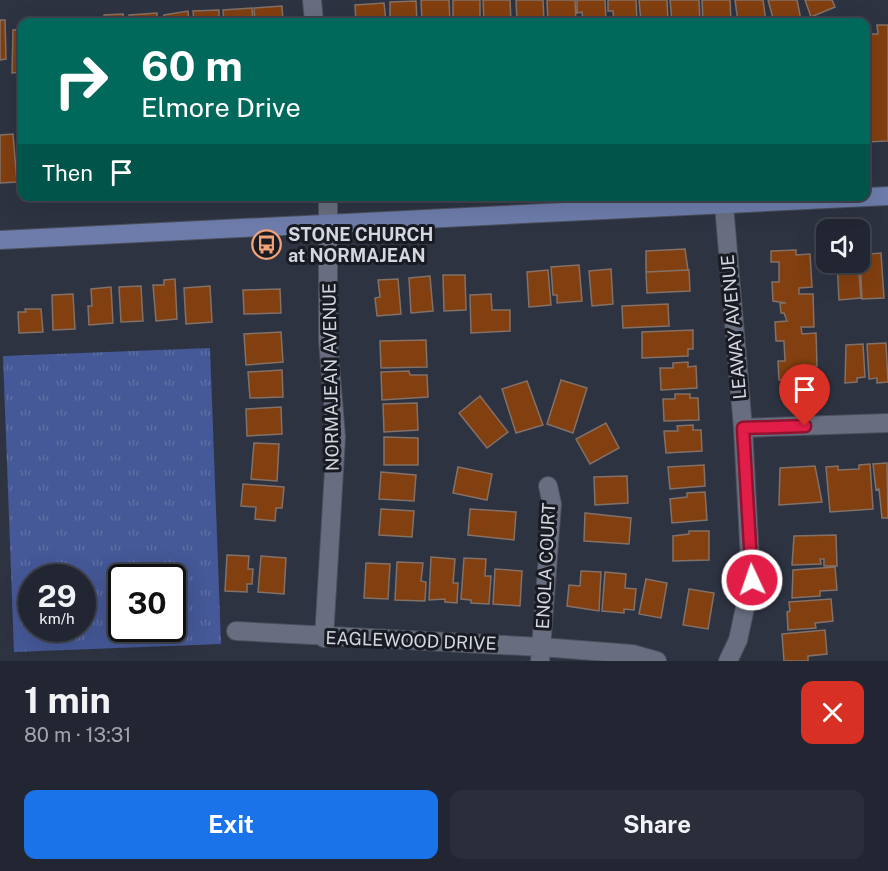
<!DOCTYPE html>
<meta charset="utf-8">
<style>
:root{--surface:#222632;--page:#2a2e3a;--text:#f1f3f6;--muted:#a2a5ac;--line:#3f434d;--accent:#1a73e8}
body{margin:0;font-family:"Public Sans",sans-serif;background:var(--page);color:var(--text);height:100vh;display:flex;flex-direction:column;font-size:22px;white-space:nowrap}
*{box-sizing:border-box;margin:0}
p{font-size:20px;color:var(--muted)}
.icon{flex:none;width:33px;height:33px;fill:none;stroke:currentColor;stroke-width:2;stroke-linecap:round;stroke-linejoin:round}
.map{position:relative;height:661px;overflow:hidden}
.side{display:flex;flex-direction:column;background:var(--surface);flex:1}
.side>*{flex:none}
.hud{position:absolute;left:18px;top:18px;width:852px;height:183px;border-radius:12px;box-shadow:0 6px 24px #0002,0 0 0 2px var(--line);background:#00695c;color:#fff;overflow:hidden}
.buttons{position:absolute;left:816px;top:219px;display:grid;gap:12px}
.buttons a{display:grid;place-items:center;width:54px;height:54px;border-radius:12px;background:var(--surface);box-shadow:0 6px 24px #0002,0 0 0 2px var(--line);font-size:30px}
.speed{position:absolute;left:18px;top:564px;display:flex;gap:12px;font-size:30px;font-weight:700;text-align:center}
.speed>*{display:grid;place-content:center;width:78px;height:78px;border-radius:50%;background:var(--surface);box-shadow:0 6px 24px #0002,0 0 0 2px var(--line);line-height:1}
.speed small{font-size:15px;font-weight:400}
.speed .limit{border:3px solid #111;border-radius:9px;background:#fff;color:#111}
.pin{position:absolute;display:grid;place-items:center;width:51px;height:51px;color:#fff;margin:-62px -26px;border-radius:50% 50% 50% 0;rotate:-45deg;box-shadow:0 0 6px #0007}
.pin .icon{rotate:45deg}
.me{position:absolute;width:66px;margin:-33px;rotate:357deg;stroke-linejoin:round;filter:drop-shadow(0 0 4px #0008)}
.turn{display:flex;align-items:center;gap:21px;height:126px;padding:0 24px;font-size:27px}
.turn .icon{width:78px;height:78px;stroke-width:2.5}
.turn b{display:block;font-size:42px;line-height:51px}
.then{display:flex;align-items:center;height:57px;padding:0 24px;background:#0003;gap:12px;font-size:22px}
.round{display:grid;place-items:center;flex:none;width:63px;height:63px;border-radius:12px;background:var(--page)}
.head{display:flex;align-items:center;justify-content:space-between;height:102px;padding:0 24px}
h1{font-size:36px;font-weight:700;line-height:45px}
.action{display:flex;gap:12px;margin-top:auto;padding:12px 24px}
.action a{flex:1;height:69px;border-radius:12px;background:var(--accent);color:#fff;font-size:24px;font-weight:700;line-height:69px;text-align:center}
.action a+a{background:var(--page);color:var(--text)}
.map>svg:first-child{display:block}
.grass{fill:url(#grass-tufts);fill-rule:evenodd}
.building{fill:#823f10;stroke:#837167;stroke-width:1.5}
.lines{fill:none;stroke-linecap:round;stroke-linejoin:round}
.minor-casing{stroke:#4b505d;stroke-width:20}
.major-casing{stroke:#4b505d;stroke-width:20}
.minor{stroke:#686e7f;stroke-width:18}
.major{stroke:#6d7caa;stroke-width:18}
.route-casing{stroke:#92132f;stroke-width:15}
.route{stroke:#e11d48;stroke-width:10}
.labels{text-anchor:middle;stroke-width:6;stroke-linejoin:round;paint-order:stroke}
.poi-label{font-size:18px;font-weight:bold;fill:#d4d7e1;stroke:#191b22;text-anchor:start}
.street-label{font-size:18px;fill:#d4d7e1;stroke:#191b22}
</style>
<div class="map">
<svg width="888" height="661" viewBox="0 0 888 661">
<defs>
<pattern id="grass-tufts" width="24" height="20" patternUnits="userSpaceOnUse" patternTransform="scale(1.5)"><rect width="24" height="20" fill="#455897"/><path d="M3 7l-1-3M5 7V3M7 7l1-3M15 17l-1-3M17 17v-4M19 17l1-3" fill="none" stroke="#5f6fa5"/></pattern>
</defs>
<rect width="100%" height="100%" fill="#2e3342"/>
<path class="grass" d="M210,348L221,644L14,652L3,356ZM32,578H82V628H32ZM122,578H172V628H122Z"/>
<path class="building" d="M421,0H449L450,22H422Z
M453,0H480V22H453Z
M483,0H510L511,22H484Z
M516,0H543L544,22H517Z
M547,0H575L576,22H548Z
M577,0H605L606,22H583L582,12L577,13Z
M608,0H636L637,22H614L613,11H608Z
M639,0H667L668,22H641Z
M670,0H699L700,22H672Z
M702,0H730L731,22H703Z
M735,0H763L766,22H738Z
M768,0H797L801,20L774,22Z
M805,0H832L835,7L811,17Z
M416,1L417,22H390V2Z
M384,3L386,22H356L355,5Z
M282,6L283,22H255L254,8Z
M252,8L253,22H224L223,10Z
M219,10V22H194L193,11Z
M188,11L189,22H161L164,15Z
M157,13V22H130L129,15Z
M123,14L124,22H105L104,15Z
M0,20H5L6,59L0,60Z
M877,25H888V141L866,142V34H878Z
M22,29V72L12,73L13,30Z
M13,134L17,182L0,183V135Z
M17,140H22V177H20Z
M685,249L688,270L646,272V251Z
M796,250V255L810,254L812,287L799,288V294H813L814,327H801L802,334L816,333L817,366L803,367V374L817,373L818,390L786,391V380H779L778,361H785L784,341H776L775,322L787,321L784,313H781L780,303H786L773,301L772,282H779V262H771V251Z
M881,253L884,298L862,299L860,259L870,258L869,254Z
M837,262H858L861,298L839,300Z
M579,265L582,301L557,303V295H553L551,267Z
M611,269L613,304L592,306L589,271Z
M548,270L551,305L529,307L527,272Z
M689,270L690,291L647,293L646,272Z
M443,275H465L466,310L444,311Z
M430,276L433,311L411,313L409,278Z
M175,279L177,319L156,321L153,285H164V280Z
M398,279L401,314L377,316L375,298L380,297L378,280Z
M141,286L143,321L121,322L119,287Z
M210,286L212,322L186,324L184,288Z
M111,287L113,323L89,325L88,306H92L91,289Z
M280,289L281,313L244,314L243,290Z
M73,294L75,329L53,330L52,295Z
M491,294L492,310H510V331L471,333L470,295Z
M668,304L669,326L623,328L622,306Z
M25,309H41L43,332L19,333L18,312H26Z
M693,330V349H688V356L642,358V332Z
M281,332L283,362L246,365L244,334Z
M426,340L427,367L381,368L380,341Z
M886,343L888,382L877,383V378L869,379L867,344Z
M863,344L865,377L857,378V382L845,383L846,345Z
M688,362V367L696,366L697,388L661,390L660,368H673V363Z
M282,370L283,397L250,398L248,372Z
M409,371L410,375H427L428,397L382,400L381,372Z
M561,380L587,388L573,433L547,424Z
M527,381L543,425L516,433L502,389Z
M675,394H690V398H698L699,420L664,421L663,399H675Z
M480,396L508,432L487,448L459,413Z
M417,403L418,430L384,432L383,404Z
M281,407L282,434L247,436L246,409Z
M606,423L619,448L590,464L576,439Z
M693,425V430H701L702,451L666,453L664,431H678L677,426Z
M384,437L418,438V465H384Z
M254,443L279,444L277,481L251,479Z
M887,463L888,518H882L879,489L876,490L873,464Z
M870,464L873,509L830,512L826,467L838,466V470L859,469V465Z
M704,465L705,486L670,489L668,467Z
M815,466L822,502L779,505L780,468Z
M458,467L492,474L487,500L453,493Z
M381,472L416,475L414,501L379,499Z
M627,476L628,503L595,505L594,477Z
M243,484L284,487L282,508H276L275,521L255,519L256,507L241,506Z
M705,492L707,520L672,523L670,499L687,497V493Z
M381,509L414,511L412,537L379,535Z
M470,509L516,512L514,540L468,535Z
M585,513L631,518L629,544L584,541Z
M689,531H709V560L673,561V536L689,534Z
M836,535L837,566H824V559H820L821,564L792,565L794,536Z
M227,555L249,556L248,569H253L252,584H247V592L225,591Z
M261,556L286,558L284,594L258,592Z
M431,557L455,559L453,583H458L457,603L445,602V599L429,600Z
M464,558L486,559L485,576H491L489,604L471,603V600L461,599Z
M397,562L423,563L421,581L426,582L425,601L395,600Z
M366,563L390,564L388,599L364,598Z
M835,567L837,590L820,591V596L792,598L793,570Z
M495,569L522,571L520,606L493,604Z
M581,571L601,572L599,611L567,606L569,585L580,586Z
M605,572L626,574L625,588L636,589L634,610L624,609V613L602,611Z
M646,579L667,583L661,618L639,614Z
M689,589L714,593L708,629L683,625Z
M831,599L833,621L815,623L816,628L788,630L787,612L790,611L789,602Z
M825,630L827,654L808,656V661H784L782,634Z"/>
<g class="lines">
<defs>
<path id="minor" d="M312,0L314,22
M724,205L743,428L751,580L738,640L728,661
M743,428L888,423
M236,631L541,647L632,654L657,661
M324,638L336,437L328,340V196
M540,661L552,504L548,486"/>
<path id="major" d="M0,240L888,196"/>
</defs>
<use href="#minor" class="minor-casing"/>
<use href="#major" class="major-casing"/>
<use href="#minor" class="minor"/>
<use href="#major" class="major"/>
</g>
<g class="lines">
<defs>
<path id="route" d="M752,580L743,428L805,426"/>
</defs>
<use href="#route" class="route-casing"/>
<use href="#route" class="route"/>
</g>
<defs>
<symbol id="bus-ring" viewBox="-11 -11 22 22"><circle r="9.5" fill="#191b22" stroke="#efa377" stroke-width="1.5"/><path d="M-5-6H5V4H4V6H2V4H-2V6H-4V4H-5ZM-3.5-4V0h7V-4ZM-3.5 1.2v1.5H-2V1.2ZM2 1.2v1.5H3.5V1.2Z" fill="#efa377"/></symbol>
</defs>
<g fill-rule="evenodd">
<use href="#bus-ring" x="250" y="228" width="33" height="33"/>
</g>
<g class="labels">
<g class="poi-label">
<text x="288" y="241">STONE CHURCH<tspan x="288" dy="21">at NORMAJEAN</tspan></text>
</g>
<g class="street-label">
<text transform="translate(734 327) rotate(-95)" y="6">LEAWAY AVENUE</text>
<text transform="translate(331 377) rotate(-91)" y="6">NORMAJEAN AVENUE</text>
<text transform="translate(546 566) rotate(-87)" y="6">ENOLA COURT</text>
<text transform="translate(411 641) rotate(2)" y="6">EAGLEWOOD DRIVE</text>
</g>
</g>
</svg>
<div class="buttons">
<a><svg class="icon" aria-label="sound" viewBox="0 0 24 24"><path d="M4 9h4l5-4v14l-5-4H4zM17 9q2 3 0 6"/></svg></a>
</div>
<div class="speed"><div>29<small>km/h</small></div><div class="limit">30</div></div>
<div class="pin" style="left:805px;top:426px;background:#d93025"><svg class="icon" aria-label="arrive" viewBox="0 0 24 24"><path d="M6 21V4h12l-3 4 3 4H6"/></svg></div>
<svg class="me" style="left:752px;top:580px" viewBox="-20 -20 40 40"><circle r="17" fill="#e11d48" stroke="#fff" stroke-width="3"/><path d="M0-11L8 9 0 5-8 9z" fill="#fff"/></svg>
<div class="hud">
<div class="turn"><svg class="icon" aria-label="right" viewBox="0 0 24 24"><path d="M7 20v-9h11M14 6l5 5-5 5"/></svg><div><b>60 m</b>Elmore Drive</div></div>
<div class="then">Then<svg class="icon" aria-label="arrive" viewBox="0 0 24 24"><path d="M6 21V4h12l-3 4 3 4H6"/></svg></div>
</div>
</div>
<section class="side">
<div class="head"><div><h1>1 min</h1><p>80 m · 13:31</p></div><a class="round" style="background:#d93025;color:#fff"><svg class="icon" aria-label="close" viewBox="0 0 24 24"><path d="M6 6l12 12M18 6L6 18"/></svg></a></div>
<div class="action"><a>Exit</a><a>Share</a></div>
</section>
